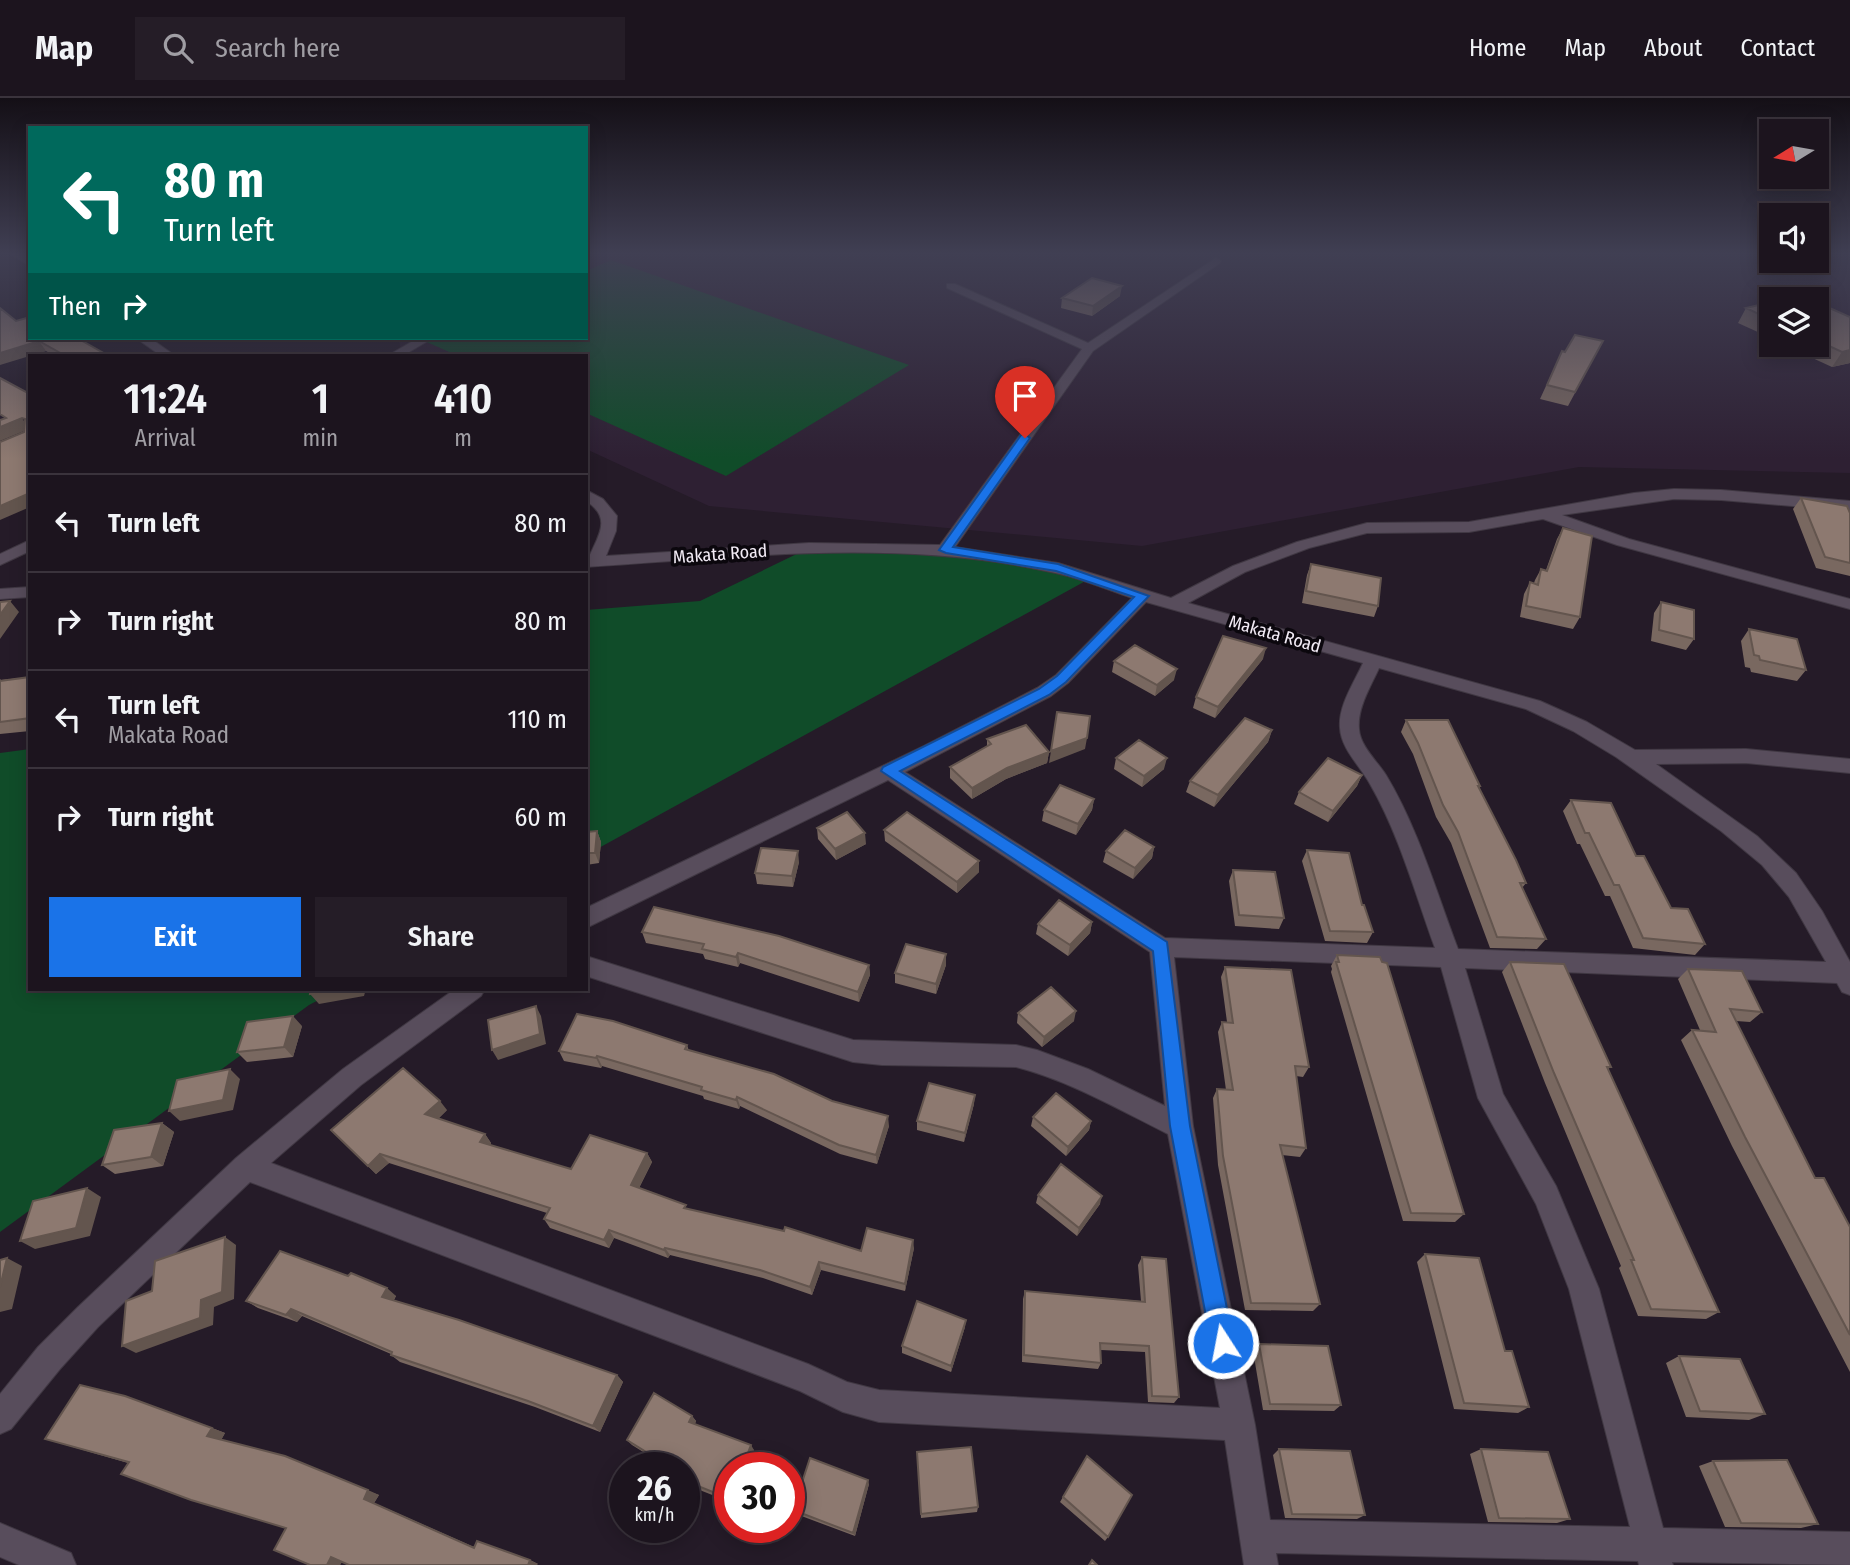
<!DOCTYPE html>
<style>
:root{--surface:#1c141e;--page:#251d27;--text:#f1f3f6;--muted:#a09ea4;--line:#3a333c;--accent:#1a73e8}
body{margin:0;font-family:"Fira Sans Condensed",sans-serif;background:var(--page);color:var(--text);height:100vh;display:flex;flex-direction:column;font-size:26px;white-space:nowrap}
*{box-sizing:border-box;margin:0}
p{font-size:23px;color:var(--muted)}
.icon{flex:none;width:38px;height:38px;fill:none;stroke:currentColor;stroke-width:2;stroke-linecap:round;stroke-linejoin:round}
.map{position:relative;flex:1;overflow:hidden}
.details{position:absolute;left:28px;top:256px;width:560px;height:637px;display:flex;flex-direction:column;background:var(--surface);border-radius:0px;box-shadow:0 4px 18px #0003,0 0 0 2px var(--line)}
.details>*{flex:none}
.top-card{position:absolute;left:28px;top:28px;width:560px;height:214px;border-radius:0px;box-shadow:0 4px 18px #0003,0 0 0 2px var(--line);background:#00695c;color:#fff;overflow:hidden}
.needle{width:46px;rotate:259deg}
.buttons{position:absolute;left:1759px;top:21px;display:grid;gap:14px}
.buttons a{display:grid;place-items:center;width:70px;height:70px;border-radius:0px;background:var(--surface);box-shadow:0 4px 18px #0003,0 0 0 2px var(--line);font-size:35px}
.speed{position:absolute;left:609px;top:1354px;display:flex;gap:14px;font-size:35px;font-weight:700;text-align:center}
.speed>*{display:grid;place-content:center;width:91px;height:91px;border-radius:50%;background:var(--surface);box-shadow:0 4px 18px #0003,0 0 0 2px var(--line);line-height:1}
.speed small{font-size:18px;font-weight:400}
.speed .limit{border:10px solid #d22;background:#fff;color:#111}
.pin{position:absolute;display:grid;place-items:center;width:60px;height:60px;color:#fff;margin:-72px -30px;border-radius:50% 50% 50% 0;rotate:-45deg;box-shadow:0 0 7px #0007}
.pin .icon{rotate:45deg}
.me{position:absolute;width:77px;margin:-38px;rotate:349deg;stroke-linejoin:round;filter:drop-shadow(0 0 5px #0008)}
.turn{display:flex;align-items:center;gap:24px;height:147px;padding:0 21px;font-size:32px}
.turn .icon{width:91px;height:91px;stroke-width:2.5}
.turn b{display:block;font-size:49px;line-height:60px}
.then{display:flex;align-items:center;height:66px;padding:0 21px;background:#0003;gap:14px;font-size:26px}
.eta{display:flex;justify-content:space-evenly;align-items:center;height:119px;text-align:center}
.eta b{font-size:42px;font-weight:600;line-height:49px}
.action{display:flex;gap:14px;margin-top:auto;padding:14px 21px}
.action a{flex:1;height:80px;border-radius:0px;background:var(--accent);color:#fff;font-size:28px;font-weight:600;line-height:80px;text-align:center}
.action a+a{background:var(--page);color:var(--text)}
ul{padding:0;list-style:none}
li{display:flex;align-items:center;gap:21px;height:98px;padding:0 21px;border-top:2px solid var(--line)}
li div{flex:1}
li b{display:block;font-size:26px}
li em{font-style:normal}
header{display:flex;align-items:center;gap:42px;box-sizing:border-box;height:98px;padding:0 35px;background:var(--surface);border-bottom:2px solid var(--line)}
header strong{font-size:33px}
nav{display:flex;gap:38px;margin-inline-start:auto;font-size:24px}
.search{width:490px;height:63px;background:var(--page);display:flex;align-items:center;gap:18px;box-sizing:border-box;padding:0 24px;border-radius:0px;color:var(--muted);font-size:26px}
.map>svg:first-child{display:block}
.built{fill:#2e2033;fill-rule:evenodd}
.green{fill:#104c29}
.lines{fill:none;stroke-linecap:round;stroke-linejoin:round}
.minor-casing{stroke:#403843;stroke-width:2}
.minor{fill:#584d5c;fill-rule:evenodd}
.wall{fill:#796860}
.shaded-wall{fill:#63554e}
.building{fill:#8d7970;stroke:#63554e;stroke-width:2}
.route{fill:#1a73e8;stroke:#114b97;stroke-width:2}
.labels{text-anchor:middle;stroke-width:7;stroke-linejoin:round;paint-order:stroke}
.street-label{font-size:18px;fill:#f2ebf5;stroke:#0b070d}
</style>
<header>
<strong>Map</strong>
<div class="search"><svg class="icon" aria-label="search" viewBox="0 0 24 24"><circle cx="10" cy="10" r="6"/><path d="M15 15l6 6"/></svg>Search here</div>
<nav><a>Home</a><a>Map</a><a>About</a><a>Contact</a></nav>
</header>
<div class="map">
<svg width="1850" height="1467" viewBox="0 0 1850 1467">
<rect width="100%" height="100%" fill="#251b28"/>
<path class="built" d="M586,156H1771V163H1816L1817,156H1850V375L1579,369L1142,448L709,408L586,351V257H401L399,240H586ZM1771,201H1816V247H1771Z"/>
<path class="green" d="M611,162L909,267L726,378L586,315V257H456L420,241L586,240V173Z
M809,450L945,452L1091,480L586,757V512L700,503Z
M30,651V891H340L309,907L0,1134V655Z"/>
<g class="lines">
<defs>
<path id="minor" d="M11,156H23L30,160V168Z
M1216,160L1221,163L1220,165L1093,253L955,449L1058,465L1171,500L1233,468L1297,444L1367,425L1469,424L1634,395L1674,391L1721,392L1850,403V413L1721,402L1674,401L1562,417L1629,441L1850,501V511L1617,447L1543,421L1469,434L1367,435L1309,450L1245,474L1188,505L1540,603L1587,624L1635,652L1746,651L1850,661V675L1746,665L1656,666L1757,738L1796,775L1822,813L1850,864V897L1842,894L1837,885L1465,870L1503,996L1556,1088L1599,1191L1663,1430L1850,1434V1467L1672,1464L1673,1467H1639L1638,1463L1276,1455L1278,1467H1244L1225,1342L879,1324L843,1314L800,1293L250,1084L98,1229L60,1271L11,1331L0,1336V1296L38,1249L78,1209L236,1060L343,971L455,891H485L481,898L361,987L271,1065L808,1266L847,1284L879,1292L1220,1310L1168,1036C1118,1011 1070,983 1016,969L882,967L853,964L586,878V858L853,942L1016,947L1037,952L1088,971L1165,1008L1150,854L888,682L586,830V810L924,648L1037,590L1056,577L1132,500C1105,491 1078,479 1051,474C898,440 740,459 586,469V459H589C599,436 612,420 586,403V392L603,401L617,418L616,433L606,458L809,445L940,447L1082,251L947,190V186H955L1088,245ZM1146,504L1363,565C1354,585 1338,608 1340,630C1341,651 1361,669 1370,686C1399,736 1415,795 1435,850L1165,840L905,674L1051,598L1068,585ZM1379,570L1526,611L1573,633L1616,659L1721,733L1762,767L1789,799L1826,864L1458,851C1436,793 1418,730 1386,677C1377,663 1360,648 1359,631C1357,610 1371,588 1379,570ZM1174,859L1441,869L1478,1000L1536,1106L1569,1191L1630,1429L1270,1422L1255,1327L1193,1028Z
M136,240H150L174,257H160Z
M418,240H433L404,257H389Z
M30,442V453L0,467V456Z
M30,489V499L0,501V491Z
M0,1425L71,1455L76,1467H19L0,1459Z"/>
</defs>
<use href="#minor" class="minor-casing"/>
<use href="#minor" class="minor"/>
</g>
<path class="wall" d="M1120,198L1092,218L1061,210L1062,200Z
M1771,204V240L1738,225L1746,210Z
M1816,204L1850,265L1832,269L1784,247H1816Z
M16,223L107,257H53L46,253L30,257Z
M1603,243L1568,308L1540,301L1562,253L1565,254Z
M1801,400L1850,415V478L1816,470L1793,411Z
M1563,430L1580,519L1573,531L1520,519L1524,496L1530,484L1534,485L1535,482L1541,471L1546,472L1557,441Z
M1311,466L1378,508L1374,519L1302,505L1307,477Z
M1661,504L1694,541L1686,552L1651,543L1654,515Z
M1749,531L1806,572L1797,583L1751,574L1750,570L1745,569L1741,543Z
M1263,561L1215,620L1193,610L1196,599Z
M1114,563L1174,582L1155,598L1112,574Z
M30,579V633L0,636V581L1,582Z
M1406,622L1480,688L1479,691L1526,785L1522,790L1546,841L1537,851L1490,850L1451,745L1436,719L1413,656L1401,634Z
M1272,632L1268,644L1214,709L1186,694L1190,683Z
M987,641L1049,654L1047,665L1006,681L972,701L950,680V669L987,649Z
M1116,660L1164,671L1142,689L1114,671Z
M1362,677L1357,688L1328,724L1294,706L1299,694Z
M1094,701L1092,712L1076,737L1042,723L1044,712Z
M1571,702L1636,758L1671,810L1705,846L1695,857L1633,850L1610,798H1605L1580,746H1577L1563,713Z
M817,730L866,746L836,762L818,741Z
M884,732L979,763V774L957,795L885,743Z
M597,733L601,744L599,765L586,767V734Z
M1154,749L1152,760L1133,781L1103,764L1106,753Z
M1307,752L1362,807L1373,834L1367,845L1325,843L1302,763Z
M799,764L793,789L757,786L755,775Z
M1233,772L1284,820L1279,831L1235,828L1229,783Z
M1092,824L1090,835L1068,858L1036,836L1038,826Z
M642,834L869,867L870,877L859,904L740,865L738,869L705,861L703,856L646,845Z
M1337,857L1464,1116L1455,1124L1403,1123L1331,874L1332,871L1331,868Z
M1510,864L1611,969L1608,971L1719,1214L1706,1221L1638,1218L1619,1170L1621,1168L1545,985L1502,874Z
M946,867L936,896L895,885V875Z
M1225,869L1309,969L1303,979L1296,978L1306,1050L1300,1059L1282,1057L1320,1206L1313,1213L1245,1212L1218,1067L1213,1000L1217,991L1226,992L1218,934L1222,924H1227L1221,879Z
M1688,871L1762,914L1750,924L1736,923L1815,1080L1850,1129V1274L1732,1048L1681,942L1692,932H1700L1678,881Z
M1018,915L1074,923L1042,949L1017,925Z
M302,928L293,959L247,964L237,954Z
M687,947L689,953L832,1003L889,1028L877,1066L840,1056L740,1008L739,1011L704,1001L703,998L602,968L601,970L564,963L559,953Z
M974,1006L964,1044L917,1032V1023Z
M447,1012L438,1021L485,1036L491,1045L490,1047L571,1071L647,1055L652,1064L639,1090L688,1111L861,1153L914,1150L905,1193L821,1172L812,1197L763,1180L670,1157L668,1160L614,1140L609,1150L550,1130L544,1121L547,1115L389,1065L376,1076L331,1032Z
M1033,1019L1091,1023L1089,1032L1066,1058L1031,1028Z
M162,1025L174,1034L163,1068L115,1076L102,1067Z
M1038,1097L1100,1106L1077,1138L1036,1105Z
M1425,1156L1505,1253L1529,1309L1518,1315L1454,1311L1417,1164Z
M1142,1159L1179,1299L1174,1305L1148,1304L1145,1254L1101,1252V1265L1098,1271L1022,1264L1023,1201L1025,1193L1141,1203L1138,1167Z
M348,1178L396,1198L394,1202L617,1277L623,1284L600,1334L535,1309L400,1264L391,1257V1256L302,1218L297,1224L258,1210L246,1203Z
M965,1229L951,1274L902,1255V1248Z
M1259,1246L1341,1307L1334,1313L1263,1312L1253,1253Z
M1679,1258L1765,1316L1749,1322L1686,1319L1666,1265Z
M692,1318L696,1323L695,1326L754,1352L747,1370H730V1404L692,1389L688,1384V1382L684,1380V1370H669L632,1347L627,1342Z
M212,1330L225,1335L221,1342L379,1397L374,1405L474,1449L530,1462L538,1466L342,1464L340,1467H310L286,1430L128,1365L45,1341Z
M1279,1351L1365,1417L1357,1421L1285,1420L1273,1357Z
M1481,1351L1570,1421L1557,1425L1488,1424L1470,1356Z
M917,1354L978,1409L977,1414L921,1420Z
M1087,1358L1108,1439L1105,1443L1060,1404Z
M1713,1363L1818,1426L1801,1430L1725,1429L1699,1368Z
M869,1386L855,1438L796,1416L793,1412Z"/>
<path class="shaded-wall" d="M1122,188L1120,198L1092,218L1093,208Z
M39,243L46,253L0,267V255Z
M1850,252V265L1832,269L1842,254Z
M22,320L29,331L0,343V329Z
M30,395V409L0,422V408Z
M10,503L19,514L0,541V517Z
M1266,550L1263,561L1215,620L1218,609Z
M1177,571L1174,582L1155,598L1157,587Z
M1272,632L1268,644L1214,709L1218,697Z
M1087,640L1085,651L1049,665L1051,653Z
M1049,654L1047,665L1006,681L972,701V690L1007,670Z
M1167,660L1164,671L1142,689L1144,678Z
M1362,677L1357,688L1328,724L1333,713Z
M1094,701L1092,712L1076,737L1078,726Z
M597,733L601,744L599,765L595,755Z
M865,735L866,746L836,762L835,751Z
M1154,749L1152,760L1133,781L1135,770Z
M798,753L799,764L793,789L792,778Z
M979,763V774L957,795V784Z
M1092,824L1090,835L1068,858L1070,847Z
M738,855L740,865L738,869L736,859Z
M946,856V867L936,896V886Z
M869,867L870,877L859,904L858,894Z
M338,891H366L364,898L319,906L310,896Z
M536,908L541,918L546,946L498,962L492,952Z
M1076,913L1074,923L1042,949L1044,939Z
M293,918L302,928L293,959L284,949Z
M597,958L602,968L601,970L596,960Z
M230,971L240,981L233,1012L180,1023L169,1013Z
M975,997L974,1006L964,1044L965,1035Z
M737,999L740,1008L739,1011L736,1002Z
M440,1003L447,1012L432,1026L425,1016Z
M888,1018L889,1028L877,1066L876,1057Z
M1091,1023L1089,1032L1066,1058L1068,1049Z
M162,1025L174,1034L163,1068L151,1059Z
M485,1036L491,1045L487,1053L480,1044Z
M647,1055L652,1064L636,1096L631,1087Z
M380,1056L389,1065L376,1076L368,1068Z
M87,1090L101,1099L90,1138L35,1151L20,1143Z
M1102,1098L1100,1106L1077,1138L1079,1130Z
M609,1132L614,1140L609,1150L604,1142Z
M225,1139L236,1147L234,1201L214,1209L213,1227L136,1255L122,1248L201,1202Z
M913,1142L914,1150L905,1193V1186Z
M665,1150L670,1157L668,1160L664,1152Z
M7,1160L22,1168L12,1211L0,1214V1189Z
M819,1164L821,1172L812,1197L810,1189Z
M387,1190L396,1198L391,1206L382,1199Z
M291,1211L302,1218L297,1224L286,1217Z
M966,1222L965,1229L951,1274V1268Z
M617,1277L623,1284L600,1334L593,1328Z
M692,1318L696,1323L693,1329L689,1324Z
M212,1330L225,1335L220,1344L207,1338Z
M751,1347L754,1352L747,1370H742Z
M868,1382L869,1386L855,1438L853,1435Z
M368,1392L379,1397L374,1405L364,1401Z
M331,1459L343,1462L340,1467H327Z
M530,1462L538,1466L537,1467H528Z"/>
<path class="building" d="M1092,180L1122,188L1093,208L1062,200Z
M1800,198L1809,201H1785Z
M1771,204V222L1746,210Z
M1816,204L1850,219V252L1842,254L1816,242Z
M0,210L16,223L30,219V240H77L107,257H64L39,243L0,255Z
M1575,237L1603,243L1575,294L1547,287L1562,253L1565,254Z
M0,280L30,296V386L28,387L30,388V395L0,408V344L24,334L25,321L22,320L0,329V322L6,320L0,316Z
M1801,400L1847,408L1850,415V465L1825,459Z
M1563,430L1592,438L1580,519L1526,508L1530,484L1538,487L1541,471L1547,473Z
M1311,466L1381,480L1378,508L1306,493Z
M10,503L0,517V504Z
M1661,504L1694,512V541L1659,532Z
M1749,531L1797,541L1806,572L1760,562L1759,558L1754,557Z
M1223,538L1266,550L1218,609L1196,599Z
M1135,547L1177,571L1157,587L1114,563Z
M30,579V620L0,624V583Z
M1057,614L1090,618L1087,640L1051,653Z
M1245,620L1272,632L1218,697L1190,683Z
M1406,622H1448L1480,688H1478L1516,762L1526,785H1520L1546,841L1497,839L1458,734L1443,707L1418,645Z
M1026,627L1049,654L1007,670L972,690L950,669L991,646L987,641Z
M1139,642L1167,660L1144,678L1116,660Z
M1328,660L1362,677L1333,713L1299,694Z
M1060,687L1094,701L1078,726L1044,712Z
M1571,702L1611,705L1636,758H1644L1671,810L1688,811L1705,846L1643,840L1619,787H1614L1589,735H1585Z
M847,714L865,735L835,751L817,730Z
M907,714L979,763L957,784L884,732Z
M1125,732L1154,749L1135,770L1106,753Z
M597,733L595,755H586V734Z
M761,750L798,753L792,778L755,775Z
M1307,752L1349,755L1362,807H1364L1373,834L1330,833Z
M1233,772L1275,774L1284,820L1239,817Z
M1059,802L1092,824L1070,847L1038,826Z
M654,809L779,838L869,867L858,894L738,855L736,859L702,851L704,846L642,834Z
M906,846L946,856L936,886L895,875Z
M1337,857L1380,859L1382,864L1387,865L1464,1116L1411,1115L1336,864H1339Z
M1510,864L1564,866L1611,969H1607L1719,1214L1651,1211L1631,1162H1634L1554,975Z
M1225,869L1291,872L1309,969L1295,968L1306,1050L1280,1047L1320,1206L1251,1205L1223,1058L1217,991L1233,992L1222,924L1233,925Z
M1688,871L1742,873L1762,914L1730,911L1815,1080H1824L1850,1129V1237L1745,1039L1692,932L1716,934Z
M1051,889L1076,913L1044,939L1018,915Z
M311,891H338L310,896Z
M536,908L540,936L492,952L488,922Z
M577,916L613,923L687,947L685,951L774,976L832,1003L888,1018L876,1057L839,1047L737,999L736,1002L701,992L702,989L597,958L596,960L559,953Z
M293,918L284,949L237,954L247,924Z
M403,970L440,1003L425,1016L485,1036L480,1044L571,1071L590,1037L647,1055L631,1087L686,1107L684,1110L784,1133L785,1129L861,1153L867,1130L913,1142L905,1186L819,1164L810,1189L760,1172L665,1150L664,1152L609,1132L604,1142L544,1121L550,1110L380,1056L368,1068L331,1032Z
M230,971L223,1002L169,1013L177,982Z
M929,985L975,997L965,1035L917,1023Z
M1056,995L1091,1023L1068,1049L1033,1019Z
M162,1025L151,1059L102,1067L114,1032Z
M1061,1066L1102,1098L1079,1130L1038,1097Z
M87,1090L76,1130L20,1143L33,1103Z
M225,1139L222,1194L201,1202L200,1220L122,1248L126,1203L152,1193L155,1163Z
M280,1153L348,1178L351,1175L387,1190L382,1199L459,1222L617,1277L593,1328L528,1303L391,1257L392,1254L291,1211L286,1217L246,1203Z
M1425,1156L1479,1160L1505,1253H1512L1529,1309L1464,1305Z
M1142,1159L1166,1161L1179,1299L1152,1298L1149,1248L1100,1245L1101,1265L1024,1257L1025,1193L1145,1204Z
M7,1160L0,1189V1162Z
M917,1203L966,1222L951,1268L902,1248Z
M1259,1246L1328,1248L1341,1307L1270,1306Z
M1679,1258L1740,1261L1765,1316L1700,1313Z
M80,1287L125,1298L212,1330L207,1338L285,1358L368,1392L364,1401L474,1450L477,1443L530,1462L528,1467H349L331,1459L327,1467H310L274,1452L286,1430L191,1402L121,1376L129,1364L45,1341Z
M654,1295L692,1318L689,1324L751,1347L742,1370H730V1401L688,1384L689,1381L684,1378V1370H672L627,1342Z
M971,1349L978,1409L921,1416L917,1354Z
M1279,1351L1350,1353L1365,1417L1292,1416Z
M1481,1351L1548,1354L1570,1421L1499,1420Z
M1087,1358L1132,1397L1108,1439L1063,1399Z
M810,1360L868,1382L853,1435L793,1412Z
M1787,1362L1818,1426L1741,1425L1713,1363Z
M1092,1462L1097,1467H1089Z"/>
<linearGradient id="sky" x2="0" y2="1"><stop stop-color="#140f16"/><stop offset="0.43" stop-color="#403f53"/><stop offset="1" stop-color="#403f53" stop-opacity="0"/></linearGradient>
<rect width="1850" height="361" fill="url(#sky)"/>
<path class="route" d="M1025,336L1030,340L953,449L1058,466L1149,498L1066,584L1049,597L900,673L1167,844L1190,1028L1234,1245L1231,1253L1223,1257L1214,1253L1211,1245L1170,1028L1153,853L881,673L883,669L1039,591L1057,578L1134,499L1056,473L946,455L939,452L1021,337Z"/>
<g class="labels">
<g class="street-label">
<text transform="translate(720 456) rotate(-4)" y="6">Makata Road</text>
<text transform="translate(1275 536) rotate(16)" y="6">Makata Road</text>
</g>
</g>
</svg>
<div class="buttons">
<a><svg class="needle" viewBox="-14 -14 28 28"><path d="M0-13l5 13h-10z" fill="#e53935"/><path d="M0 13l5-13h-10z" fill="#a09ea4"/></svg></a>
<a><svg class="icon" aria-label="sound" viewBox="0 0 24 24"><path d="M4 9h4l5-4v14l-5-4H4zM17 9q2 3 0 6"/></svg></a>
<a><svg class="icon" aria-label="layers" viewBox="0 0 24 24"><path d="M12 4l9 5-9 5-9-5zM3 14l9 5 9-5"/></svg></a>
</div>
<div class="speed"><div>26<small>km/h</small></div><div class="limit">30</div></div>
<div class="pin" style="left:1025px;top:340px;background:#d93025"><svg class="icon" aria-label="arrive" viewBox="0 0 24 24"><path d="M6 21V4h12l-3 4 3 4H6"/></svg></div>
<svg class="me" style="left:1223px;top:1245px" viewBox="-20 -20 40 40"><circle r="17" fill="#1a73e8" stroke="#fff" stroke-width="3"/><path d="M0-11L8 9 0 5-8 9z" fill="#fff"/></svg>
<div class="top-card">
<div class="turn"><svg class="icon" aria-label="left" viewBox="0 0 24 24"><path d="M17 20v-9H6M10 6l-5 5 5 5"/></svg><div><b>80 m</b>Turn left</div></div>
<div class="then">Then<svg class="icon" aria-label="right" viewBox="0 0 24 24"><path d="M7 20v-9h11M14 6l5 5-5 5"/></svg></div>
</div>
<section class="details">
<div class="eta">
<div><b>11:24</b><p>Arrival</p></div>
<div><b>1</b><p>min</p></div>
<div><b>410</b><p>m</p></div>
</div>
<ul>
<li><svg class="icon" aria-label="left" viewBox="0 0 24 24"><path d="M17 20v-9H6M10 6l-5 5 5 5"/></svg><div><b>Turn left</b></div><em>80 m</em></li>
<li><svg class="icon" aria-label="right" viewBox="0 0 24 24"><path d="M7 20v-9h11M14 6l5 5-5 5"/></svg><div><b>Turn right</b></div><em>80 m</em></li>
<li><svg class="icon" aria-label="left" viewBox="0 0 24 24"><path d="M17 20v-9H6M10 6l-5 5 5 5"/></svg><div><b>Turn left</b><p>Makata Road</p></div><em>110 m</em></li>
<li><svg class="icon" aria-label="right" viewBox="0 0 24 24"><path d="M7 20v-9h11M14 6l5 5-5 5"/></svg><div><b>Turn right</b></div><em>60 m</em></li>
</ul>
<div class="action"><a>Exit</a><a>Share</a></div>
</section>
</div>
